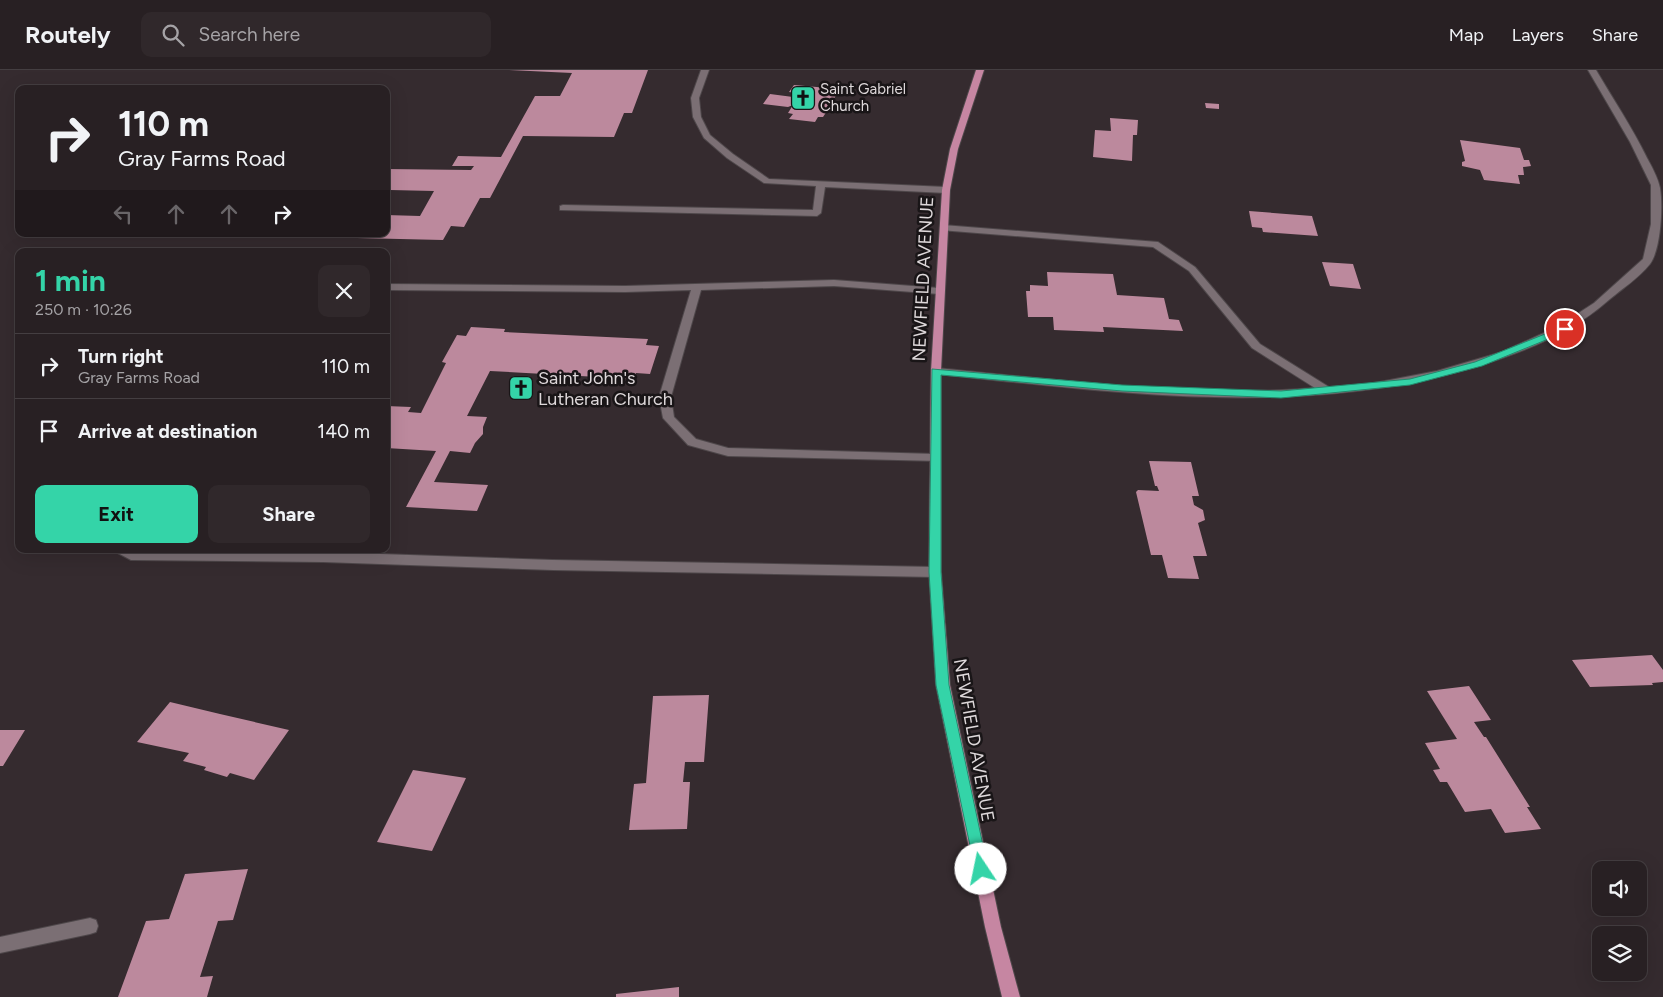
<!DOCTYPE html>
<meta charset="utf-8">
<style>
:root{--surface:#282023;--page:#30282b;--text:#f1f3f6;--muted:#a5a3a6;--line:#443e41;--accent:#34d4a8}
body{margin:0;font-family:Figtree,sans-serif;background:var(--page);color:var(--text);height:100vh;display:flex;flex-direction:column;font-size:19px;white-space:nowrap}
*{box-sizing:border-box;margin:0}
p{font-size:16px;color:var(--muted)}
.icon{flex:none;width:28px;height:28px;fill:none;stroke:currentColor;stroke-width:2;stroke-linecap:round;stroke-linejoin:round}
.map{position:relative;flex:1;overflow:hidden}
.details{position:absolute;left:15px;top:178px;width:375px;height:305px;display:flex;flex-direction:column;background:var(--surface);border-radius:10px;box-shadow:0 5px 20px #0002,0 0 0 1px var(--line)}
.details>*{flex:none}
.top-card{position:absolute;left:15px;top:15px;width:375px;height:152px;border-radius:10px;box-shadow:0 5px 20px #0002,0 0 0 1px var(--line);background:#282023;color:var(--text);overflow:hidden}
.buttons{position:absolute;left:1592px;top:791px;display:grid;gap:10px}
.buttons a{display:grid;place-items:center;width:55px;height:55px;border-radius:10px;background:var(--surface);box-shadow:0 5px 20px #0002,0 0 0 1px var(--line);font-size:25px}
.pin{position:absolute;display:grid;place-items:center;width:42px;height:42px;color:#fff;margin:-21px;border:2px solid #fff;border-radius:50%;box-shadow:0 1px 5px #0007}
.me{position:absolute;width:55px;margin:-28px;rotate:349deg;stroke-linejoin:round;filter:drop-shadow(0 0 4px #0008)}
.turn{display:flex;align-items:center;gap:18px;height:105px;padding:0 20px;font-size:22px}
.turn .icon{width:65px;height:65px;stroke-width:2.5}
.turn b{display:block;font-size:35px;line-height:42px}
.lanes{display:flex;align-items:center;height:48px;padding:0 20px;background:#0003;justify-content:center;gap:25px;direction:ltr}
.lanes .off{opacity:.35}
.round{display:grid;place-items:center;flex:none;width:52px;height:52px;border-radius:10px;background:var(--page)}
.overview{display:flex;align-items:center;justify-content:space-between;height:85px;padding:0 20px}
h1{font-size:30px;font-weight:700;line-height:38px;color:var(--accent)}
.button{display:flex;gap:10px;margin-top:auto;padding:10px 20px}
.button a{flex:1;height:58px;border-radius:10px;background:var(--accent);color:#111;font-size:20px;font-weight:700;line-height:58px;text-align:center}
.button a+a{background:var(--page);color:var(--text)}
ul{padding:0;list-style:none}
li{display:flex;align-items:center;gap:15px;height:65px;padding:0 20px;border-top:1px solid var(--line)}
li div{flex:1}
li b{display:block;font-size:19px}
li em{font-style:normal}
header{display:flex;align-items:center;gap:30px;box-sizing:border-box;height:70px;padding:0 25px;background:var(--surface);border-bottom:1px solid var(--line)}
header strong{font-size:24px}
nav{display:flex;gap:28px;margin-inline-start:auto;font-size:18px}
.search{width:350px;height:45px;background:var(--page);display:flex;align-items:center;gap:12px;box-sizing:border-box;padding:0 18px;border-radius:10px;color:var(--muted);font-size:19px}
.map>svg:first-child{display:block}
.building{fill:#bc899d}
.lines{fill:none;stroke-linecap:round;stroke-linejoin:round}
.minor-casing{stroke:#4e474a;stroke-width:2}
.major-casing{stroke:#4e474a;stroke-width:2}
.minor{fill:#7b6f74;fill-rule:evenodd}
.major{fill:#c686a2;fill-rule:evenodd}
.route{fill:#34d4a8;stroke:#228a6d}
.labels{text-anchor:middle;stroke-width:5;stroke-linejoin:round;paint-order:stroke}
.far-poi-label{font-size:15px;fill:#ded8da;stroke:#191517;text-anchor:start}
.street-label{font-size:18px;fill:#ded8da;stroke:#191517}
.poi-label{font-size:18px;fill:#ded8da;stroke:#191517;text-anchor:start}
</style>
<header>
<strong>Routely</strong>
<div class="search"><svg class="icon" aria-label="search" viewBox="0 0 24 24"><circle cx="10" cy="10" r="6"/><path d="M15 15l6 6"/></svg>Search here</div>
<nav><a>Map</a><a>Layers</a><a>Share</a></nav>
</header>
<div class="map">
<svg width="1663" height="927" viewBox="0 0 1663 927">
<rect width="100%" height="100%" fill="#352b2f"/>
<path class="building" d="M509,0H648L632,43H624L614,67L523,66L490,128H480L464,157L451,156L443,170L357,168L360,164H386V145L420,146L434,121L390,120L386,127V99L471,100L474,96H452L458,86L501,87L535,26H560L572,3Z
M794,15L828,18L827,21L838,22L832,32H836L833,38H829L823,47H818L815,52L789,49L793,44L788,43L793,35L788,37L763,34L770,24L793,27L795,23L789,22Z
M1205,33L1219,34V39L1206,38Z
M1110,48L1138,50L1137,65H1133L1132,91L1093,87L1095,60L1111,61Z
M1460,70L1520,78L1524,90H1529L1531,96L1523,97L1524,105H1518L1520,114L1484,110L1480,100L1462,96V92L1465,91Z
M1249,141L1312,146L1318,166L1263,162L1262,158L1252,157Z
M1322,192L1353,194L1361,219L1330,216Z
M1047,202L1113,204L1117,225L1164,228L1169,249L1179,250L1183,261L1103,257L1104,262L1054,260L1053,247H1028L1026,221H1030V215L1048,216Z
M471,257L505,259L504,262L648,269L646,275L659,276L650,304L636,303L634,309L490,301L467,346L487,347L483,357V364L475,373L470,383L450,381L434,412L488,415L477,441L406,437L436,381L386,378V336L411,337L408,342L421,343L446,293L442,292L457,265L466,266Z
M1149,391L1191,392L1199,426H1192L1194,435L1203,440L1205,450L1198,453L1207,486H1193L1199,509L1168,508L1162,485H1151L1136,422L1138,420L1159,421L1157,416H1155Z
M1652,585L1663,600V612L1652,613L1653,615L1590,617L1572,590Z
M1469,616L1491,650L1474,652L1484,667H1486L1530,737H1527L1541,759L1505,763L1491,739L1465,742L1447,712H1440L1433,700L1440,699L1425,673L1457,669L1427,621Z
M709,625L704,692H685L683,712H690L687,759L629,760L634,714L646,713L653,626Z
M170,632L220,644L289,660L254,710L230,703L227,707L204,700L206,697L183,691L189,683L137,672Z
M0,660H25L3,696H0Z
M413,700L466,708L432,781L377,772Z
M248,799L233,850L218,851L200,907L213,906L207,927H118L146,851L169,849L185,804Z
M679,917V927H616V924Z"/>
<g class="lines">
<defs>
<path id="minor" d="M701,0H709L699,28L701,47L710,65L733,84L769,109L946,117L950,120L946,123L825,117L821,143L817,146L560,140V136L563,135L813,140L816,116L764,113L727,88L704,68L693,47L691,28Z
M1588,0H1596C1613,29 1632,57 1647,88C1652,97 1658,108 1660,118C1663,136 1661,179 1650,194C1639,208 1623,218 1610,229C1572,263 1526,281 1478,296C1302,350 1115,322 936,304L931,301L936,298C1061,310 1189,328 1315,318L1252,278L1189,201L1153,177L940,160V156L943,155L1158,172L1195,197L1260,274L1329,317L1369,314L1437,301L1502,282L1557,257L1594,233L1643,189L1651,154V115L1630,72Z
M834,210L939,218L944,221L939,224L834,216L701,220L671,327L674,347L696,369L728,378L935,384L941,388L939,391L728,386L688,375L663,348L659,327L691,220L625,222L386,220V214L625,216Z
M114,479L323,482L553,490L935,497L940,499L941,502L940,505L935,507L553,500L323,492L131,490L116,482Z
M90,848L96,850L98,856L96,862L90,864L0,883V867Z"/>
<path id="major" d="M976,0H984L958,79L950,120L941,301V502L950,615L1001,857L1020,927H1002L985,857L936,615L929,502L931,301L942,120L950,79Z"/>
</defs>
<use href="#minor" class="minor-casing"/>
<use href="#major" class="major-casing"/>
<use href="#minor" class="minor"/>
<use href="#major" class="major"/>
</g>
<path class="route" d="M1565,256L1570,259L1568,261L1482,296L1410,315L1281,328L1122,321L941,305V502L949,615L988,799L986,804L981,805L976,804L936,615L929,502L932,299L1122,315L1281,321L1410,309L1475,292Z"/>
<defs>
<symbol id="church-square" viewBox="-11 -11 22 22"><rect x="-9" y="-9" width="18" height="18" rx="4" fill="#34d4a8" stroke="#191517"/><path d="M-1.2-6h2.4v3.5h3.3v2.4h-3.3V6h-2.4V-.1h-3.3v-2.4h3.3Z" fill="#111"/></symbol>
</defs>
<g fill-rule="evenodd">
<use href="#church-square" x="789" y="14" width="28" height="28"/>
<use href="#church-square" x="507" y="304" width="28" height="28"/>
</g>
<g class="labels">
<g class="far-poi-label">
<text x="820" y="24">Saint Gabriel<tspan x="820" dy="17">Church</tspan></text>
</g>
<g class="street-label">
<text transform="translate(923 209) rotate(-87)" y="6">NEWFIELD AVENUE</text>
<text transform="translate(974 670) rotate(80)" y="6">NEWFIELD AVENUE</text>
</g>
<g class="poi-label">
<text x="538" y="314">Saint John's<tspan x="538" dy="21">Lutheran Church</tspan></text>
</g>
</g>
</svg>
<div class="buttons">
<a><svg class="icon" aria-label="sound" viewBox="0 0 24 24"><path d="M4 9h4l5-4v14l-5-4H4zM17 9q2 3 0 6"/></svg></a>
<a><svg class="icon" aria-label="layers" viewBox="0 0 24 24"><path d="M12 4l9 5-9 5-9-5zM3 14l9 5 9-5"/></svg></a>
</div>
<div class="pin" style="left:1565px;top:259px;background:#d93025"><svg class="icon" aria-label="arrive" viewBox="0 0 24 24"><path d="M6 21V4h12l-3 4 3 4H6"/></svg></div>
<svg class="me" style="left:981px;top:799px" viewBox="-20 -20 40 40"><circle r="19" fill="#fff"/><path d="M0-13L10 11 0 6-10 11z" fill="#34d4a8"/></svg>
<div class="top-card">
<div class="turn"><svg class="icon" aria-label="right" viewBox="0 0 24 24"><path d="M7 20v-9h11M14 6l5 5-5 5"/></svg><div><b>110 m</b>Gray Farms Road</div></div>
<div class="lanes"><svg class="icon off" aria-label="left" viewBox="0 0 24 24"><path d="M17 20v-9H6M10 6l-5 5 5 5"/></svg><svg class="icon off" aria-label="ahead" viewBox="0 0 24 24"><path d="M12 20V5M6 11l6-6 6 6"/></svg><svg class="icon off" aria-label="ahead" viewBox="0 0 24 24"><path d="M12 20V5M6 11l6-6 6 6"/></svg><svg class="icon" aria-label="right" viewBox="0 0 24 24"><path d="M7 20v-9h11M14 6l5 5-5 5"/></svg></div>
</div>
<section class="details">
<div class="overview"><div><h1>1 min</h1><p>250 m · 10:26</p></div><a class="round"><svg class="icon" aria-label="close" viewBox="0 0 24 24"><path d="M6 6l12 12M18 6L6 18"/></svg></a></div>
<ul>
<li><svg class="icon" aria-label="right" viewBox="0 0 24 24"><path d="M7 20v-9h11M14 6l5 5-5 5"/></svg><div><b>Turn right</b><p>Gray Farms Road</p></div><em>110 m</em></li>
<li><svg class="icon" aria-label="arrive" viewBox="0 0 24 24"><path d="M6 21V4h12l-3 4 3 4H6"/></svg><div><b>Arrive at destination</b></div><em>140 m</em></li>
</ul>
<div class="button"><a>Exit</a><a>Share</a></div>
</section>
</div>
